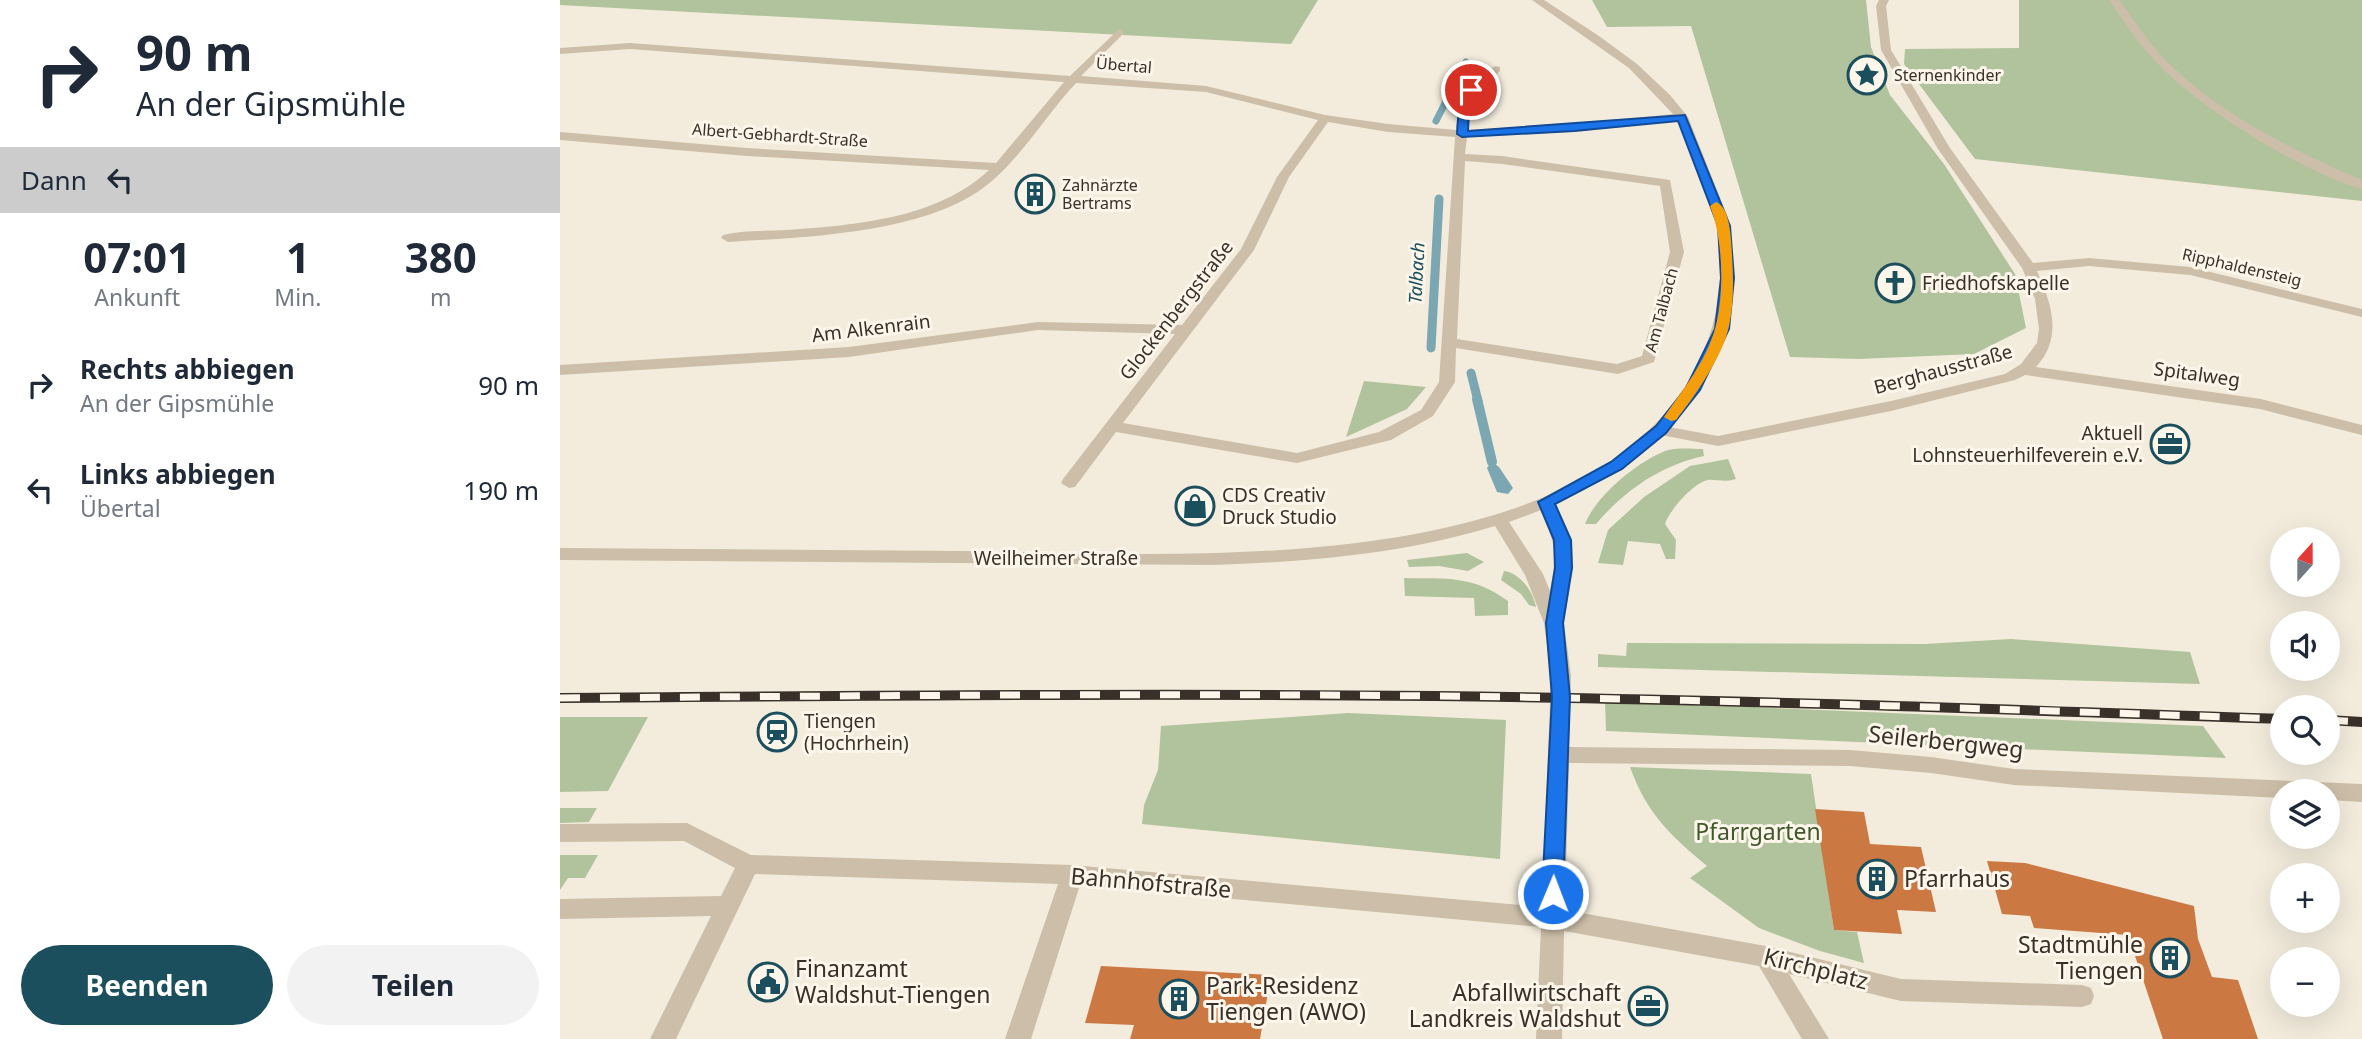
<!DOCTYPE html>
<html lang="de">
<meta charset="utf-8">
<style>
:root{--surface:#fff;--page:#f2f2f3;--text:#1f2937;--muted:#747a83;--accent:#1c4f5d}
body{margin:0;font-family:"Noto Sans",sans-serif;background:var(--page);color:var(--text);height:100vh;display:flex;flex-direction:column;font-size:26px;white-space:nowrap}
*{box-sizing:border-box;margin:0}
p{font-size:23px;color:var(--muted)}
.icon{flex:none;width:38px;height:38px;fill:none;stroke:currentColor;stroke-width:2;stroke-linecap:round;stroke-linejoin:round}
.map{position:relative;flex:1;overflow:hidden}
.drawer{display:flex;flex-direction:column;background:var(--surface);width:560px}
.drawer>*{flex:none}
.top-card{background:#fff;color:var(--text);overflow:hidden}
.needle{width:46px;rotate:21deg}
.controls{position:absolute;left:1710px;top:527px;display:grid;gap:14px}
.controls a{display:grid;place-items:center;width:70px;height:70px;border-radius:50%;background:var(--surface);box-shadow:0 7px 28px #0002;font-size:35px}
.pin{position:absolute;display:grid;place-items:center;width:60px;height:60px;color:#fff;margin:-30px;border:4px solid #fff;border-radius:50%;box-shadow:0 2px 7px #0007}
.me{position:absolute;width:77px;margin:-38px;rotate:1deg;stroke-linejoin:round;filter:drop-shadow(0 0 5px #0008)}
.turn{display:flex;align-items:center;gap:24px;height:147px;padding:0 21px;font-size:32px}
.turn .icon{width:91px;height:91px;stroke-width:2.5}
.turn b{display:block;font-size:49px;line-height:60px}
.then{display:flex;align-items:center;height:66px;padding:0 21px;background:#0003;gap:14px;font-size:26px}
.eta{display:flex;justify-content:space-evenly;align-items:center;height:119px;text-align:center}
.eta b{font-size:42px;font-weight:700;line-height:49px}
.button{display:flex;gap:14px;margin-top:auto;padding:14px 21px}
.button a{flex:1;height:80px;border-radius:42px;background:var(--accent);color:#fff;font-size:28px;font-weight:700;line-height:80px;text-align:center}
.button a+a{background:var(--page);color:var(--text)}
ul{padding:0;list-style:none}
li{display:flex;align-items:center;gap:21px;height:105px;padding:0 21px}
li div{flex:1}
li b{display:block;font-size:26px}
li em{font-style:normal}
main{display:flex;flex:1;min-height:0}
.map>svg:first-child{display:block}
.green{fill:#b0c39c}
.water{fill:#7aa7b2}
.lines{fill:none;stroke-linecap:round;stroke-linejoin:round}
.stream-far2{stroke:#7aa7b2;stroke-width:7}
.stream-far1{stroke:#7aa7b2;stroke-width:9}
.stream{stroke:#7aa7b2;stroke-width:10}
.building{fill:#cb7843}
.street{fill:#ccbea8;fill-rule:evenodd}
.rail-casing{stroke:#393029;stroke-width:10}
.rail{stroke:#fbf5ea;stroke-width:7;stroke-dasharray:20;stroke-linecap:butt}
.route{fill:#1a73e8;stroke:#114b97;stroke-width:2}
.slow{fill:#f59e0b}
.labels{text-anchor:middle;stroke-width:6;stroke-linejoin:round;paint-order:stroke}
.far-street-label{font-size:16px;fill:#393029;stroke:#fbf5ea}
.far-poi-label{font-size:16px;fill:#393029;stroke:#fbf5ea;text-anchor:start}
.far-water-label{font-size:18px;font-style:italic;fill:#1c4f5d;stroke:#fbf5ea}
.poi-label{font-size:19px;fill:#393029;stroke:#fbf5ea;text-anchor:start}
.street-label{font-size:19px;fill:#393029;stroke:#fbf5ea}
.near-street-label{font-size:23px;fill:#393029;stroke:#fbf5ea}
.near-park-label{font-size:23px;fill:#41582b;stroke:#fbf5ea}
.near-poi-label{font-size:23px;fill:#393029;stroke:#fbf5ea;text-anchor:start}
</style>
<main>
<section class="drawer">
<div class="top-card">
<div class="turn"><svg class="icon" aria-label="right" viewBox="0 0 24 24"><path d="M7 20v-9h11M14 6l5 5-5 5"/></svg><div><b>90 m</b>An der Gipsmühle</div></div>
<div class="then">Dann<svg class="icon" aria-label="left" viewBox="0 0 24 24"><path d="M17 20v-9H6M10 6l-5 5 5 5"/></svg></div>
</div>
<div class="eta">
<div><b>07:01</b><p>Ankunft</p></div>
<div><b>1</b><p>Min.</p></div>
<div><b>380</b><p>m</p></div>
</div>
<ul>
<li><svg class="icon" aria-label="right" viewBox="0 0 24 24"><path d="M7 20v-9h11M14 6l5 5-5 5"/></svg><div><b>Rechts abbiegen</b><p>An der Gipsmühle</p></div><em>90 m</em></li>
<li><svg class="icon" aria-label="left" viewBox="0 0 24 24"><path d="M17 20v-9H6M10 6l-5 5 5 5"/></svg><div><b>Links abbiegen</b><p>Übertal</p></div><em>190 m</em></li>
</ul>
<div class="button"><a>Beenden</a><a>Teilen</a></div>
</section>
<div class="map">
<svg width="1802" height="1039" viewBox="0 0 1802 1039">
<rect width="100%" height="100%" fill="#f3ecdd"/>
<path class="green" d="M0,0H758L731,44L0,5Z
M1032,0H1306L1311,47L1330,95L1384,164L1455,274L1466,328L1414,354L1299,359L1230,357L1131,26L1047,27Z
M1459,0H1802V201L1415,159L1344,64L1345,49L1459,48Z
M804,381L866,387L847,409L786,437Z
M1143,449L1144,456C1101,465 1064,491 1036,524H1025C1036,496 1077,462 1105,451C1116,447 1132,449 1143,449Z
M1168,459L1176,479C1163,483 1157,479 1148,480C1133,483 1109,511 1105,524L1116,540L1115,559H1106L1100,544L1068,541L1063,565L1038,563L1048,530L1084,497L1130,466Z
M907,553L924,562L908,571L879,566L849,567L847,560Z
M944,571C960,573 973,591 976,607L969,605L961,594L941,580Z
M844,578C887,579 912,575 948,601V615L915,616L914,598L845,596Z
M1451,639L1630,652L1640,684L1038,667V654L1066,656L1067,643L1365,644Z
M1045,701L1643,726L1666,758L1046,731Z
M788,713L946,720L940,859L582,824L584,805L598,770L601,726Z
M0,717H88L48,791L0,792Z
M1070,767L1251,774L1274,930L1297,932L1304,963L1260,951L1199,928L1130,878L1147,866C1110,835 1087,814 1070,767Z
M0,808H37L29,822L0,823Z
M0,855H38L25,878H8L0,890Z"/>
<path class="water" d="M932,462L939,467L953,488L948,494L937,492L927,468Z"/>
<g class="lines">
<path class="stream-far2" d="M876,121L906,62"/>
<path class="stream-far1" d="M871,348L879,199
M911,373L918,401"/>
<path class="stream" d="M917,399L932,462"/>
</g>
<path class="building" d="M1255,809L1304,812L1310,844L1361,847L1376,912L1337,910L1342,934L1274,930Z
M1427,861L1465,863L1634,906L1638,939L1652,977L1678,980L1698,1039H1603L1568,935L1474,928L1470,916L1442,914Z
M541,966L711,975L700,1039H570L574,1025L525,1023Z"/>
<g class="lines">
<path class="street" d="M972,0H984L1039,36L1077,64L1110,95L1128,117L1168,218L1173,261L1172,303L1163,342L1147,378L1109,427L1158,436L1331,401L1445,374L1461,364L1477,343L1479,329L1475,299L1462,268L1378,149L1321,50L1316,6L1319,0H1329L1326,6L1331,50L1390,148L1473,263L1529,258L1630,267L1802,309V317L1630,275L1529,266L1477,271C1492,304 1503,338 1476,367L1701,399L1802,425V435L1700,409L1465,375L1455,380L1331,411L1158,446L1101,435L1064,466L996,504L1012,540L1013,567L1004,623L1011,676L1009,747L1290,750L1371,757L1454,769L1802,784V802L1768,800V791H1722V798L1454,785L1371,773L1290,766L1009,763L1005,910L1206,946L1341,979L1522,985L1531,988L1534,996L1531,1004L1522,1007L1341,1001L1229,974L1269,1039H1242L1199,966L1004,931L1002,1039H976L981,927L520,885L471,1039H445L498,884L195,874L116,1039H90L151,916L0,919V899L161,896L175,868L124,841L0,842V824L127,823L191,855L512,865L982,907L991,676L984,623L965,575L935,526C843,554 748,562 653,565L0,560V548C134,549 268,550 402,551C611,553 1034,587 1140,359C1159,320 1167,266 1156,223C1152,207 1144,191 1138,175C1131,157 1126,138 1117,121L1014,132L907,137L905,154L942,156L1110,180L1124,252L1094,362L1058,374L896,348L895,382L873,416L831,440L737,463L556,432L515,487L509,488L501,483L503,479L615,334L478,330L289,357L0,375V365L289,347L478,322L622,325L681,249L717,177L758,120L646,92L516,83C488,113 464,153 433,180C373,234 246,237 168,242L161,238L163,235C184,230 206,231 227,230C295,225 377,219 429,170L187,156L0,140V132L187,148L436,163L504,82L70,49L0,54V48L70,43L510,76L559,29L563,30V34L521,76L646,86L765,115L828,124L896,130C899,102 908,77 936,66L940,67V71C914,93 911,96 908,130L1014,124L1113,114L1069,68ZM768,122L828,132L895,137L879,382L861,410L819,432L737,453L563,423L694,250L729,177ZM905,161L942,164L1100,186L1110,252L1082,356L1057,364L897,339ZM981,510C996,544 997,555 990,591L983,574L949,522Z
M1549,0H1559C1573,18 1586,39 1602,56C1656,113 1731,149 1802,180V189C1741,172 1637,107 1594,60C1577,42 1563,20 1549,0Z"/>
<defs>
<path id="rail" d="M0,698C291,696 583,693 874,696C1157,699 1439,709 1722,719
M1768,720L1802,722"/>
</defs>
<use href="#rail" class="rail-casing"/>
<use href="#rail" class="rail"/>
</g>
<path class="route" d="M911,87L916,90L909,110L908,131L1125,115L1170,226L1174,278L1169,329L1140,390L1106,433L1062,469L995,504L1011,540L1012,568L1003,623L1010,697L1003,894L1000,901L993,903L985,901L982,894L992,697L986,623L995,568L994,540L978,502L1051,462L1096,426L1126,388L1155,329L1161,278L1158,226L1118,121L1014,131L902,137L897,134C898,119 898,95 911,87Z"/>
<path class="slow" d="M1156,202C1168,207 1170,228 1171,240C1173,269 1175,298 1169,326C1163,356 1135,396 1116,420L1111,421L1104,417C1123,390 1146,361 1155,329C1165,293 1163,239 1150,206Z"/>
<defs>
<symbol id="sight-ring" viewBox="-11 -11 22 22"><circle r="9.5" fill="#fbf5ea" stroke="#1c4f5d" stroke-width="1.5"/><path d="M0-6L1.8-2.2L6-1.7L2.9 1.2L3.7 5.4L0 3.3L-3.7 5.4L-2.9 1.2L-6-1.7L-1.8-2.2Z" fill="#1c4f5d"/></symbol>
<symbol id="building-ring" viewBox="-11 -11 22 22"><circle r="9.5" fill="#fbf5ea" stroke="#1c4f5d" stroke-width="1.5"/><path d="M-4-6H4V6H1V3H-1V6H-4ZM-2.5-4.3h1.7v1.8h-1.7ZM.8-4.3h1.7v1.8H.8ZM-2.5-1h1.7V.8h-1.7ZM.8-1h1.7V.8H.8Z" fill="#1c4f5d"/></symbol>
<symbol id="church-ring" viewBox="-11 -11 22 22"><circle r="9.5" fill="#fbf5ea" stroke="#1c4f5d" stroke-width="1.5"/><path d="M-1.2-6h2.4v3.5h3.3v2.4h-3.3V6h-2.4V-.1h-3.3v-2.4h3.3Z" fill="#1c4f5d"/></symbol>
<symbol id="office-ring" viewBox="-11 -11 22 22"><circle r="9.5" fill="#fbf5ea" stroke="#1c4f5d" stroke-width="1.5"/><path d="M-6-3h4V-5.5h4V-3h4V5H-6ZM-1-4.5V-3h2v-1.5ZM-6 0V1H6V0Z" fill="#1c4f5d"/></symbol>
<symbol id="shop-ring" viewBox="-11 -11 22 22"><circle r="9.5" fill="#fbf5ea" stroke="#1c4f5d" stroke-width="1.5"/><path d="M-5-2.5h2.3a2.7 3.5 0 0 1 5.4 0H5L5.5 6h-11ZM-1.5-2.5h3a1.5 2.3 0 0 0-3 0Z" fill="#1c4f5d"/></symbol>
<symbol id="station-ring" viewBox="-11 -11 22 22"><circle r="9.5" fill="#fbf5ea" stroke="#1c4f5d" stroke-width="1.5"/><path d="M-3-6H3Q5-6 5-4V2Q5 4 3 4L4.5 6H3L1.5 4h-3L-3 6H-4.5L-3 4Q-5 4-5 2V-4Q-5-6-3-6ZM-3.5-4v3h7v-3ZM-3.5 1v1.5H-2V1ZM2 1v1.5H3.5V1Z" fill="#1c4f5d"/></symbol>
<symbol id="civic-ring" viewBox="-11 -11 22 22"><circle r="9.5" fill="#fbf5ea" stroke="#1c4f5d" stroke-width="1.5"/><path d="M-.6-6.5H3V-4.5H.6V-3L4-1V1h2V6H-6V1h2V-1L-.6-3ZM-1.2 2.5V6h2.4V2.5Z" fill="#1c4f5d"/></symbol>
</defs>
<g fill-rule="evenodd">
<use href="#sight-ring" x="1285" y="53" width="44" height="44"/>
<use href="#building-ring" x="453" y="172" width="44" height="44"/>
<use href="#church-ring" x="1313" y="261" width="44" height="44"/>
<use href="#office-ring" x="1588" y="422" width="44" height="44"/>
<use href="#shop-ring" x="613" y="484" width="44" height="44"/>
<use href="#station-ring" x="195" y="710" width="44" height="44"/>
<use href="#building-ring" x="1295" y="857" width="44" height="44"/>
<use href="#building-ring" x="1588" y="936" width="44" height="44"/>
<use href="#civic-ring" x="186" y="960" width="44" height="44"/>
<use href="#building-ring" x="597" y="977" width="44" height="44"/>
<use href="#office-ring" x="1066" y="984" width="44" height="44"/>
</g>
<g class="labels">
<g class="far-street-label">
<text transform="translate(564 65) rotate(5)" y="6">Übertal</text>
<text transform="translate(220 135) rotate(4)" y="6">Albert-Gebhardt-Straße</text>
<text transform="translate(1682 267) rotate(13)" y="6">Ripphaldensteig</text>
<text transform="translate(1101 310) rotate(-75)" y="6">Am Talbach</text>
</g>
<g class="far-poi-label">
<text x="1334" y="81">Sternenkinder</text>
<text x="502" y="191">Zahnärzte<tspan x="502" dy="18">Bertrams</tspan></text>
</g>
<g class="far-water-label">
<text transform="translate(857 273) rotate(-87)" y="6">Talbach</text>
</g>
<g class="poi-label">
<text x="1362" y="290">Friedhofskapelle</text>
<text x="1583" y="440" text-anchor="end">Aktuell<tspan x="1583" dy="22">Lohnsteuerhilfeverein e.V.</tspan></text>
<text x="662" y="502">CDS Creativ<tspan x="662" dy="22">Druck Studio</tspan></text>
<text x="244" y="728">Tiengen<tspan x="244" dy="22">(Hochrhein)</tspan></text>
</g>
<g class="street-label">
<text transform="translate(616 310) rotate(-52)" y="7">Glockenbergstraße</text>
<text transform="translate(311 328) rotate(-7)" y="7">Am Alkenrain</text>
<text transform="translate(1383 369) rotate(-15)" y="7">Berghausstraße</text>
<text transform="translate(1637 374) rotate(8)" y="7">Spitalweg</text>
<text x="496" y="565">Weilheimer Straße</text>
</g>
<g class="near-street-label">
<text transform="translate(1386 742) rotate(6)" y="8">Seilerbergweg</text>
<text transform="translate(591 883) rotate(5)" y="8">Bahnhofstraße</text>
<text transform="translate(1256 969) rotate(14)" y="8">Kirchplatz</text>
</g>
<g class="near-park-label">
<text x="1198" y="840">Pfarrgarten</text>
</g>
<g class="near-poi-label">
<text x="1344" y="887">Pfarrhaus</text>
<text x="1583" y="953" text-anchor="end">Stadtmühle<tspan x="1583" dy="26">Tiengen</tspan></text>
<text x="235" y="977">Finanzamt<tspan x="235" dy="26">Waldshut-Tiengen</tspan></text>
<text x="646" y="994">Park-Residenz<tspan x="646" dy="26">Tiengen (AWO)</tspan></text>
<text x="1061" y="1001" text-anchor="end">Abfallwirtschaft<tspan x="1061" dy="26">Landkreis Waldshut</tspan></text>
</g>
</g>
</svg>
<div class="controls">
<a><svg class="needle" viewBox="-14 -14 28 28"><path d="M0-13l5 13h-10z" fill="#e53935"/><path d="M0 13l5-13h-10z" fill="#747a83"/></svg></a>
<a><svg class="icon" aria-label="sound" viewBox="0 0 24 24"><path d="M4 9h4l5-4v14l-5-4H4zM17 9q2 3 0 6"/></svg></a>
<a><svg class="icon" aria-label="search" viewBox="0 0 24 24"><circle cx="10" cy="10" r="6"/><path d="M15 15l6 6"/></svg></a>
<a><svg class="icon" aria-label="layers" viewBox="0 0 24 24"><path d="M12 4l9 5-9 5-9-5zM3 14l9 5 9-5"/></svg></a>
<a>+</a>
<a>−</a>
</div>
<div class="pin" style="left:911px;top:90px;background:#d93025"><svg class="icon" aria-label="arrive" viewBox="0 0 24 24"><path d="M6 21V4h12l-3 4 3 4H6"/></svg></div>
<svg class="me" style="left:993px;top:894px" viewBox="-20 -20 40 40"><circle r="17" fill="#1a73e8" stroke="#fff" stroke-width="3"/><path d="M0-11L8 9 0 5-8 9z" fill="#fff"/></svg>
</div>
</main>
